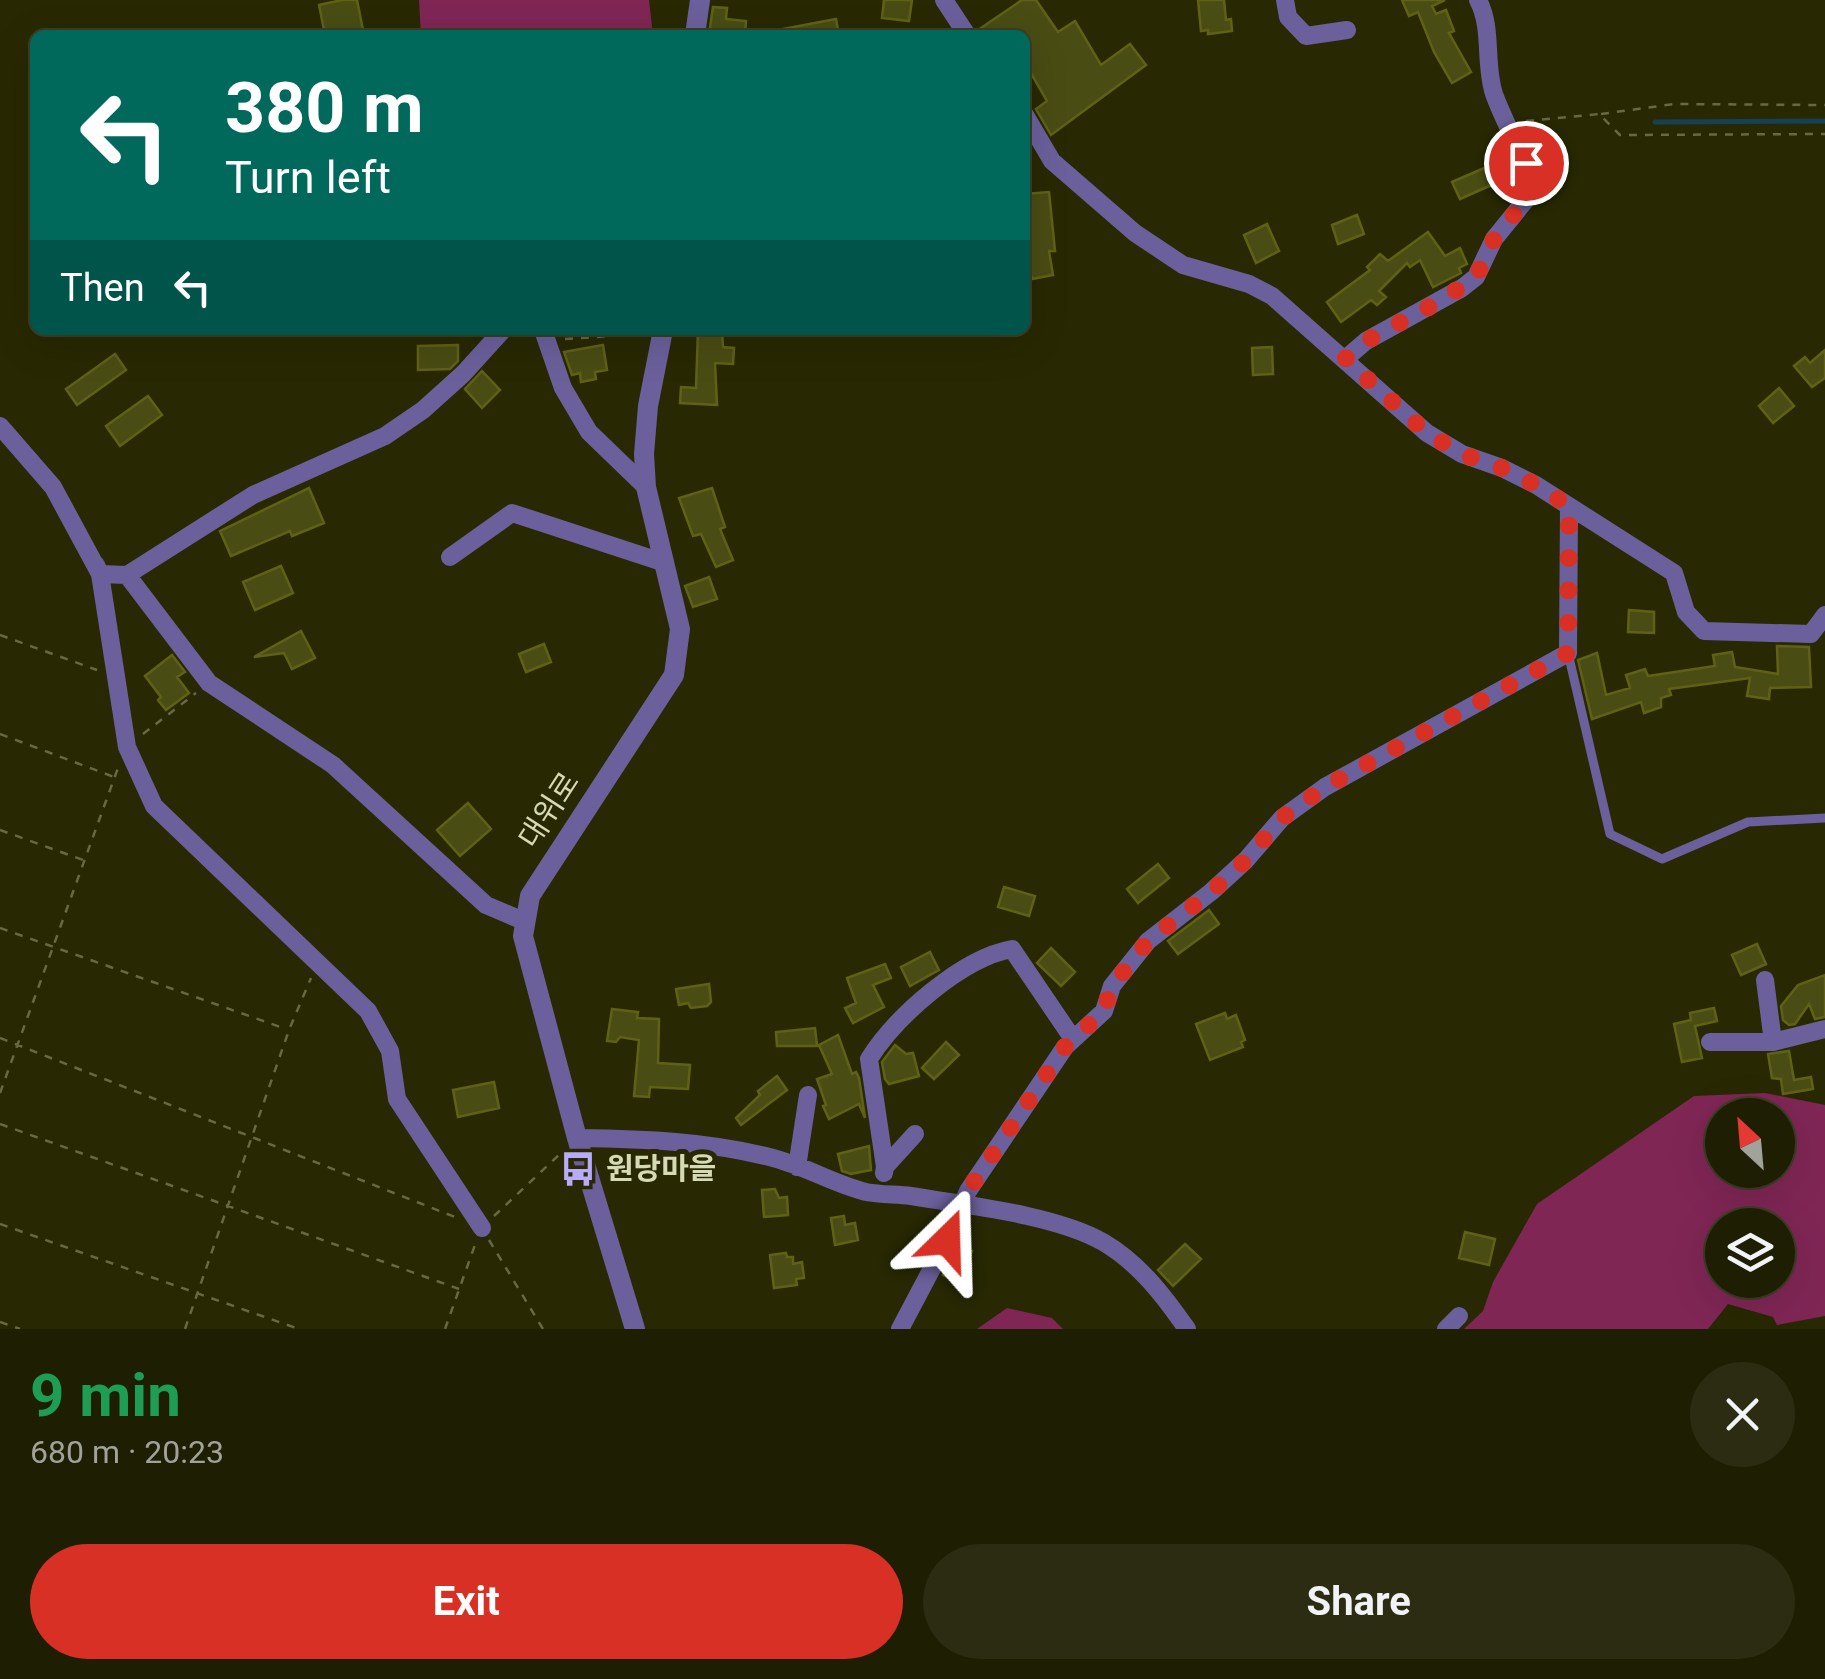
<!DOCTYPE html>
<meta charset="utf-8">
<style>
:root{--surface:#1e1f02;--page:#2b2c11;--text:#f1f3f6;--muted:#a1a299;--line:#3c3d24;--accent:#d93025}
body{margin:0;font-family:Roboto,"Noto Sans KR",sans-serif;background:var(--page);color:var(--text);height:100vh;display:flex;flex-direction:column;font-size:38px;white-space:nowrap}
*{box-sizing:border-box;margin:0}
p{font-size:32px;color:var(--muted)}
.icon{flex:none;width:55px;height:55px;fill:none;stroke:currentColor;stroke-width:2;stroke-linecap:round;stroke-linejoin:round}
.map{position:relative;height:1329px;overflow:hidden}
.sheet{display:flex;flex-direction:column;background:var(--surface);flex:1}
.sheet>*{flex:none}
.hud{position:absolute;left:30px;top:30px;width:1000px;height:305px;border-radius:15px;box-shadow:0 10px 40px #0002,0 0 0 2px var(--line);background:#00695c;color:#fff;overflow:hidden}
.needle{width:65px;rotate:334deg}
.controls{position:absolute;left:1705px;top:1098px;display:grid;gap:20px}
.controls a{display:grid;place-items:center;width:90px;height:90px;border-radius:50%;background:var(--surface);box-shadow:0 10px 40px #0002,0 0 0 2px var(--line);font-size:50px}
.pin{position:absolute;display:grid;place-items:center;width:85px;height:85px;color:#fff;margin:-42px;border:5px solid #fff;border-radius:50%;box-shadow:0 2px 10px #0007}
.me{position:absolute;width:110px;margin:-55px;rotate:22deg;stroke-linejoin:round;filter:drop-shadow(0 0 8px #0008)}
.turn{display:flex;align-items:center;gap:35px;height:210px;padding:0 30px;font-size:45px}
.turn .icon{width:130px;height:130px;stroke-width:2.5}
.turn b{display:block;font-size:70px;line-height:85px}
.then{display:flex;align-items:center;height:95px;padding:0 30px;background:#0003;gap:20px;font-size:38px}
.round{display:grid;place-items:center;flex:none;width:105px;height:105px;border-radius:52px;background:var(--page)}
.overview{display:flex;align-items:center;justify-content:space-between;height:170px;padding:0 30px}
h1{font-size:60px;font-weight:700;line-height:75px;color:#1e9e55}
.cta{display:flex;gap:20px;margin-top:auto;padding:20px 30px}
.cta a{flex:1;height:115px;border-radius:60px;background:var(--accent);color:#fff;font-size:40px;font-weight:700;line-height:115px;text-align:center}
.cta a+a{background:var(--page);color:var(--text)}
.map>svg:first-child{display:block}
.green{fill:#7f2655;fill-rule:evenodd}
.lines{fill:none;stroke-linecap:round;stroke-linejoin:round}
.stream{stroke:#164155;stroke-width:5}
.building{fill:#494c13;stroke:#5f6215;stroke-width:2.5}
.path{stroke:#676943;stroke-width:2.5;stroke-dasharray:8 8;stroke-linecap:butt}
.service{stroke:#6b609b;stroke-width:9}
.minor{stroke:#6b609b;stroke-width:18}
.tertiary{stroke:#6b609b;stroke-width:20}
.route{stroke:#d93025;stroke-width:18;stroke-dasharray:0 32.4}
.labels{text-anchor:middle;stroke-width:10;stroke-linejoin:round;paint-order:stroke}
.street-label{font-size:30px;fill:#d6d9b5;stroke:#282902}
.poi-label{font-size:30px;font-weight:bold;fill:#d6d9b5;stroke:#282902;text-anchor:start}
</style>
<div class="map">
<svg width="1825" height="1329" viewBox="0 0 1825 1329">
<rect width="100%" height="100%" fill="#282902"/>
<path class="green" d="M419,0H649L653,35H421Z
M1765,1093L1825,1105V1316L1777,1325L1773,1317L1728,1304L1708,1329H1464L1483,1311L1493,1282L1537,1204L1694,1096ZM1778,1115V1170H1722V1115ZM1778,1225V1280H1722V1225Z
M1007,1308L1052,1318L1063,1329H977Z"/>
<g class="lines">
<path class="stream" d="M1655,122L1825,121"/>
</g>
<path class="building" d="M342,0H357L364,35H325L319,5Z
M884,0H912L909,21L882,18Z
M1022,0H1036L1058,32L1075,21L1101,65L1130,44L1146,65L1051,135L1036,109L1047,101L1025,63V35H979L978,30Z
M1198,0H1224L1226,20L1231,19L1232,31L1208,34V30L1201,31Z
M1402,0H1445L1432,6L1436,14L1446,10L1454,31L1449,33L1471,72L1452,83L1434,52L1418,12L1409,16Z
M713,7L727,8L726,19L746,21L745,35L709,34Z
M836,19L839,35H784L783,29Z
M1489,166L1496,183L1460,199L1452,182Z
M1049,192L1055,251H1049L1053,275L1032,279L1025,254V194Z
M1357,215L1364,234L1338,244L1332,225Z
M1267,224L1279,251L1256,263L1244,235Z
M1428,232L1445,256L1460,248L1467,264L1459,268L1461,273L1433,287L1420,260L1410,267L1407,263L1379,291L1386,297L1377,305L1371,300L1341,322L1327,302L1370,270L1367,267L1380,254L1388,261Z
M698,330H722L723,347L734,348L733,364L715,363L717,405L680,403L681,387L696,388Z
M458,345V361L450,369L418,370V346Z
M603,345L607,370L595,372L596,379L581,382L580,373L572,375L564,352Z
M1272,347L1273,374L1253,375L1252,348Z
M1825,350V378L1812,387L1794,366L1805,357L1810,363Z
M115,354L126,370L77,405L66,389Z
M482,371L500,390L482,408L465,389Z
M1779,388L1794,406L1773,423L1759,406Z
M148,396L162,415L120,446L106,426Z
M309,488L324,523L292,536L290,531L231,556L220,531Z
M712,488L725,527L720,529L733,560L716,567L701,534L693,536L679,498Z
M281,566L293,593L255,610L243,582Z
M709,577L717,599L693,607L685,586Z
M1629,610L1654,612V633L1628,632Z
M301,631L315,658L292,669L284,653L254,657Z
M544,644L551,662L526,672L519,654Z
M1777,646L1809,647L1811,687L1770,688L1769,699L1747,696L1750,678L1669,689L1671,695L1661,698V707L1644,713L1641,702L1592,719L1578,660L1597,653L1606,695L1630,688L1626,675L1645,669L1648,676L1715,666L1713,655L1732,652L1735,667L1778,674Z
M172,655L185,672L177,677L189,693L166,710L158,700L161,697L145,676Z
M468,803L491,829L460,856L437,830Z
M1158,864L1169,878L1138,903L1127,889Z
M1004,887L1035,896L1029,916L998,907Z
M1209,910L1219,924L1178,954L1168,941Z
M1757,944L1766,964L1741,975L1732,955Z
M1051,948L1075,972L1061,986L1037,963Z
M930,952L939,970L910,986L901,967Z
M885,964L891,978L873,985L884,1007L853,1023L845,1008L856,1003L847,978Z
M1825,975V1017L1815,1019L1809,1004L1795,1024L1789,1025L1783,1020L1781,1006L1798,985Z
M709,984L711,1002L707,1006L691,1008L688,1003L679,1005L676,989Z
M1714,1008L1717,1021L1695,1026L1702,1058L1682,1062L1674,1024L1691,1020L1690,1013Z
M612,1009L638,1012L637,1018L659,1019L658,1063L690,1065L688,1089L650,1087L649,1097L634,1096L639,1040L620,1037L616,1042L607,1041Z
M1225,1013L1227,1019L1236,1015L1245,1040L1241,1042L1243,1047L1210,1060L1196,1024Z
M815,1028L817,1046H777L776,1032Z
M838,1035L852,1074L856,1072L859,1078L865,1118L859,1104L829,1119L823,1106L826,1105L817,1079L832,1074L819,1045Z
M946,1042L959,1055L934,1079L922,1068Z
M895,1045L906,1054L913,1053L919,1076L889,1084L885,1079L882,1062Z
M1789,1051L1794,1080L1811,1077L1813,1089L1783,1094L1781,1079L1772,1078L1768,1054Z
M777,1076L787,1090L741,1125L736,1118L760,1095L758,1091Z
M494,1082L499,1108L458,1117L453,1090Z
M869,1146L871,1170L851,1174L842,1171L838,1154Z
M775,1189L779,1198L787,1197L788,1215L764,1217L762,1190Z
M844,1216L845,1225L855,1223L858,1240L835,1245L831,1218Z
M1465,1232L1495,1239L1489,1265L1459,1258Z
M959,1244L972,1251L957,1282L943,1275Z
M1185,1244L1201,1259L1173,1286L1158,1270Z
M786,1253L787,1257H793V1264L802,1262L804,1278L796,1279L797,1285L774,1288L770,1255Z"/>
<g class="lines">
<path class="path" d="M1601,114L1674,104L1825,105
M1526,121L1599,114L1620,135L1825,134
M565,339L641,334
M0,635L97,670
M0,734L114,777
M143,734L196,693
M0,830L83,860
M0,928L286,1029
M0,1038L455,1217
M0,1093L118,768
M0,1124L459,1289
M494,1216L561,1153
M0,1224L299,1329
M489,1240L543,1329
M0,1322L20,1329
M185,1329L289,1030L311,978
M445,1329L476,1242"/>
<path class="service" d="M1568,653L1610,834L1662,859L1748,822L1825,818"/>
<path class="minor" d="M944,0L967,35
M1285,0L1288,17L1306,36L1347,30
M1025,115L1052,161L1135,233L1183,265L1249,284L1272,296L1427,433L1462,454L1502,468L1536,485L1674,573L1686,612L1704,631L1811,634L1825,615
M543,330L563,388L589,432L646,487
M1345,359L1366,341L1462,288L1476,277L1494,239L1533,191C1525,156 1506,127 1494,94C1484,63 1493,28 1478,0
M0,426L53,487L100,574L127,747L154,806L368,1011L390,1051L397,1099L482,1228
M450,557L512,513L665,563
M96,565L100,574L127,575L209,683L333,765L486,905L526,922
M127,575L253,495L385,436L423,410L463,374L503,330
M1765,980L1773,1042
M1710,1042H1773L1825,1029
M577,1138C644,1139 708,1141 773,1158C805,1166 834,1184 866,1192C881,1195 897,1194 911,1196C966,1205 1056,1215 1103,1242C1139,1263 1164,1296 1187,1329
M797,1167L808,1095
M885,1167L869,1059C896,1016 962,958 1012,949L1073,1039
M884,1173L885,1167L915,1134
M900,1329L947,1240L968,1191L1065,1047L1104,1011L1112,986L1148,941L1211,892L1246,860L1282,818L1325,787L1568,653L1569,507
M1446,1329L1459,1316"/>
<path class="tertiary" d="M695,35L700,0
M635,1329L577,1138L523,936L530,896L674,675L680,629L646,487L644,454L648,406L663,330"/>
</g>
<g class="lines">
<path class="route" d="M947,1240L968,1191L1065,1047L1104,1011L1112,986L1148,941L1211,892L1246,860L1282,818L1325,787L1568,653L1569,506L1536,485L1502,468L1462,454L1427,433L1345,359L1366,341L1440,301L1476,277L1494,239L1533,191L1526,163"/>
</g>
<defs>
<symbol id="bus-bare" viewBox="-9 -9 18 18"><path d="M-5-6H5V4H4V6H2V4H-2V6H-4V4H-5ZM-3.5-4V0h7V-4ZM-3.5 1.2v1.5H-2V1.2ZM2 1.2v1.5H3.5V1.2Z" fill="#b8abf7" stroke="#282902" stroke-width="2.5" paint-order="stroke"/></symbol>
</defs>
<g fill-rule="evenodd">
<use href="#bus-bare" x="553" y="1144" width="50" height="50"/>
</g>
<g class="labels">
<g class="street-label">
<text transform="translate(549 810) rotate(-57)" y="10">대위로</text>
</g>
<g class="poi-label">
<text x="606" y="1179">원당마을</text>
</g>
</g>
</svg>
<div class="controls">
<a><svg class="needle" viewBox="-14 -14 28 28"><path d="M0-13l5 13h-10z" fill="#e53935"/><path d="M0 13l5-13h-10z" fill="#a1a299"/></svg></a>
<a><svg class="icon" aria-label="layers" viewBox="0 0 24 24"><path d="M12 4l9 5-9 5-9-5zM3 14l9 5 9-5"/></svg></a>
</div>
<div class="pin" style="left:1526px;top:163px;background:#d93025"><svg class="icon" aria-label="arrive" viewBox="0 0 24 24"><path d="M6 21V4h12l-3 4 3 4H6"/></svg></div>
<svg class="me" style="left:947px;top:1240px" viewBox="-20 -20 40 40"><path d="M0-17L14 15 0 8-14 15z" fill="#d93025" stroke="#fff" stroke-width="4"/></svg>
<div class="hud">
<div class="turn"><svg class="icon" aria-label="left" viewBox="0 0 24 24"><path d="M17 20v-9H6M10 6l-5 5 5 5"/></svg><div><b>380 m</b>Turn left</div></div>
<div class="then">Then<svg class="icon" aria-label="left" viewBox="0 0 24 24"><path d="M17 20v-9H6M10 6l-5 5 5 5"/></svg></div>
</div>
</div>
<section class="sheet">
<div class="overview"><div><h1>9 min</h1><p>680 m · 20:23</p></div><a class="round"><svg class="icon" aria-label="close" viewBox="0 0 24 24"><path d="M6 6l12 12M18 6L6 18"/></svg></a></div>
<div class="cta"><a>Exit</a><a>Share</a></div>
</section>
